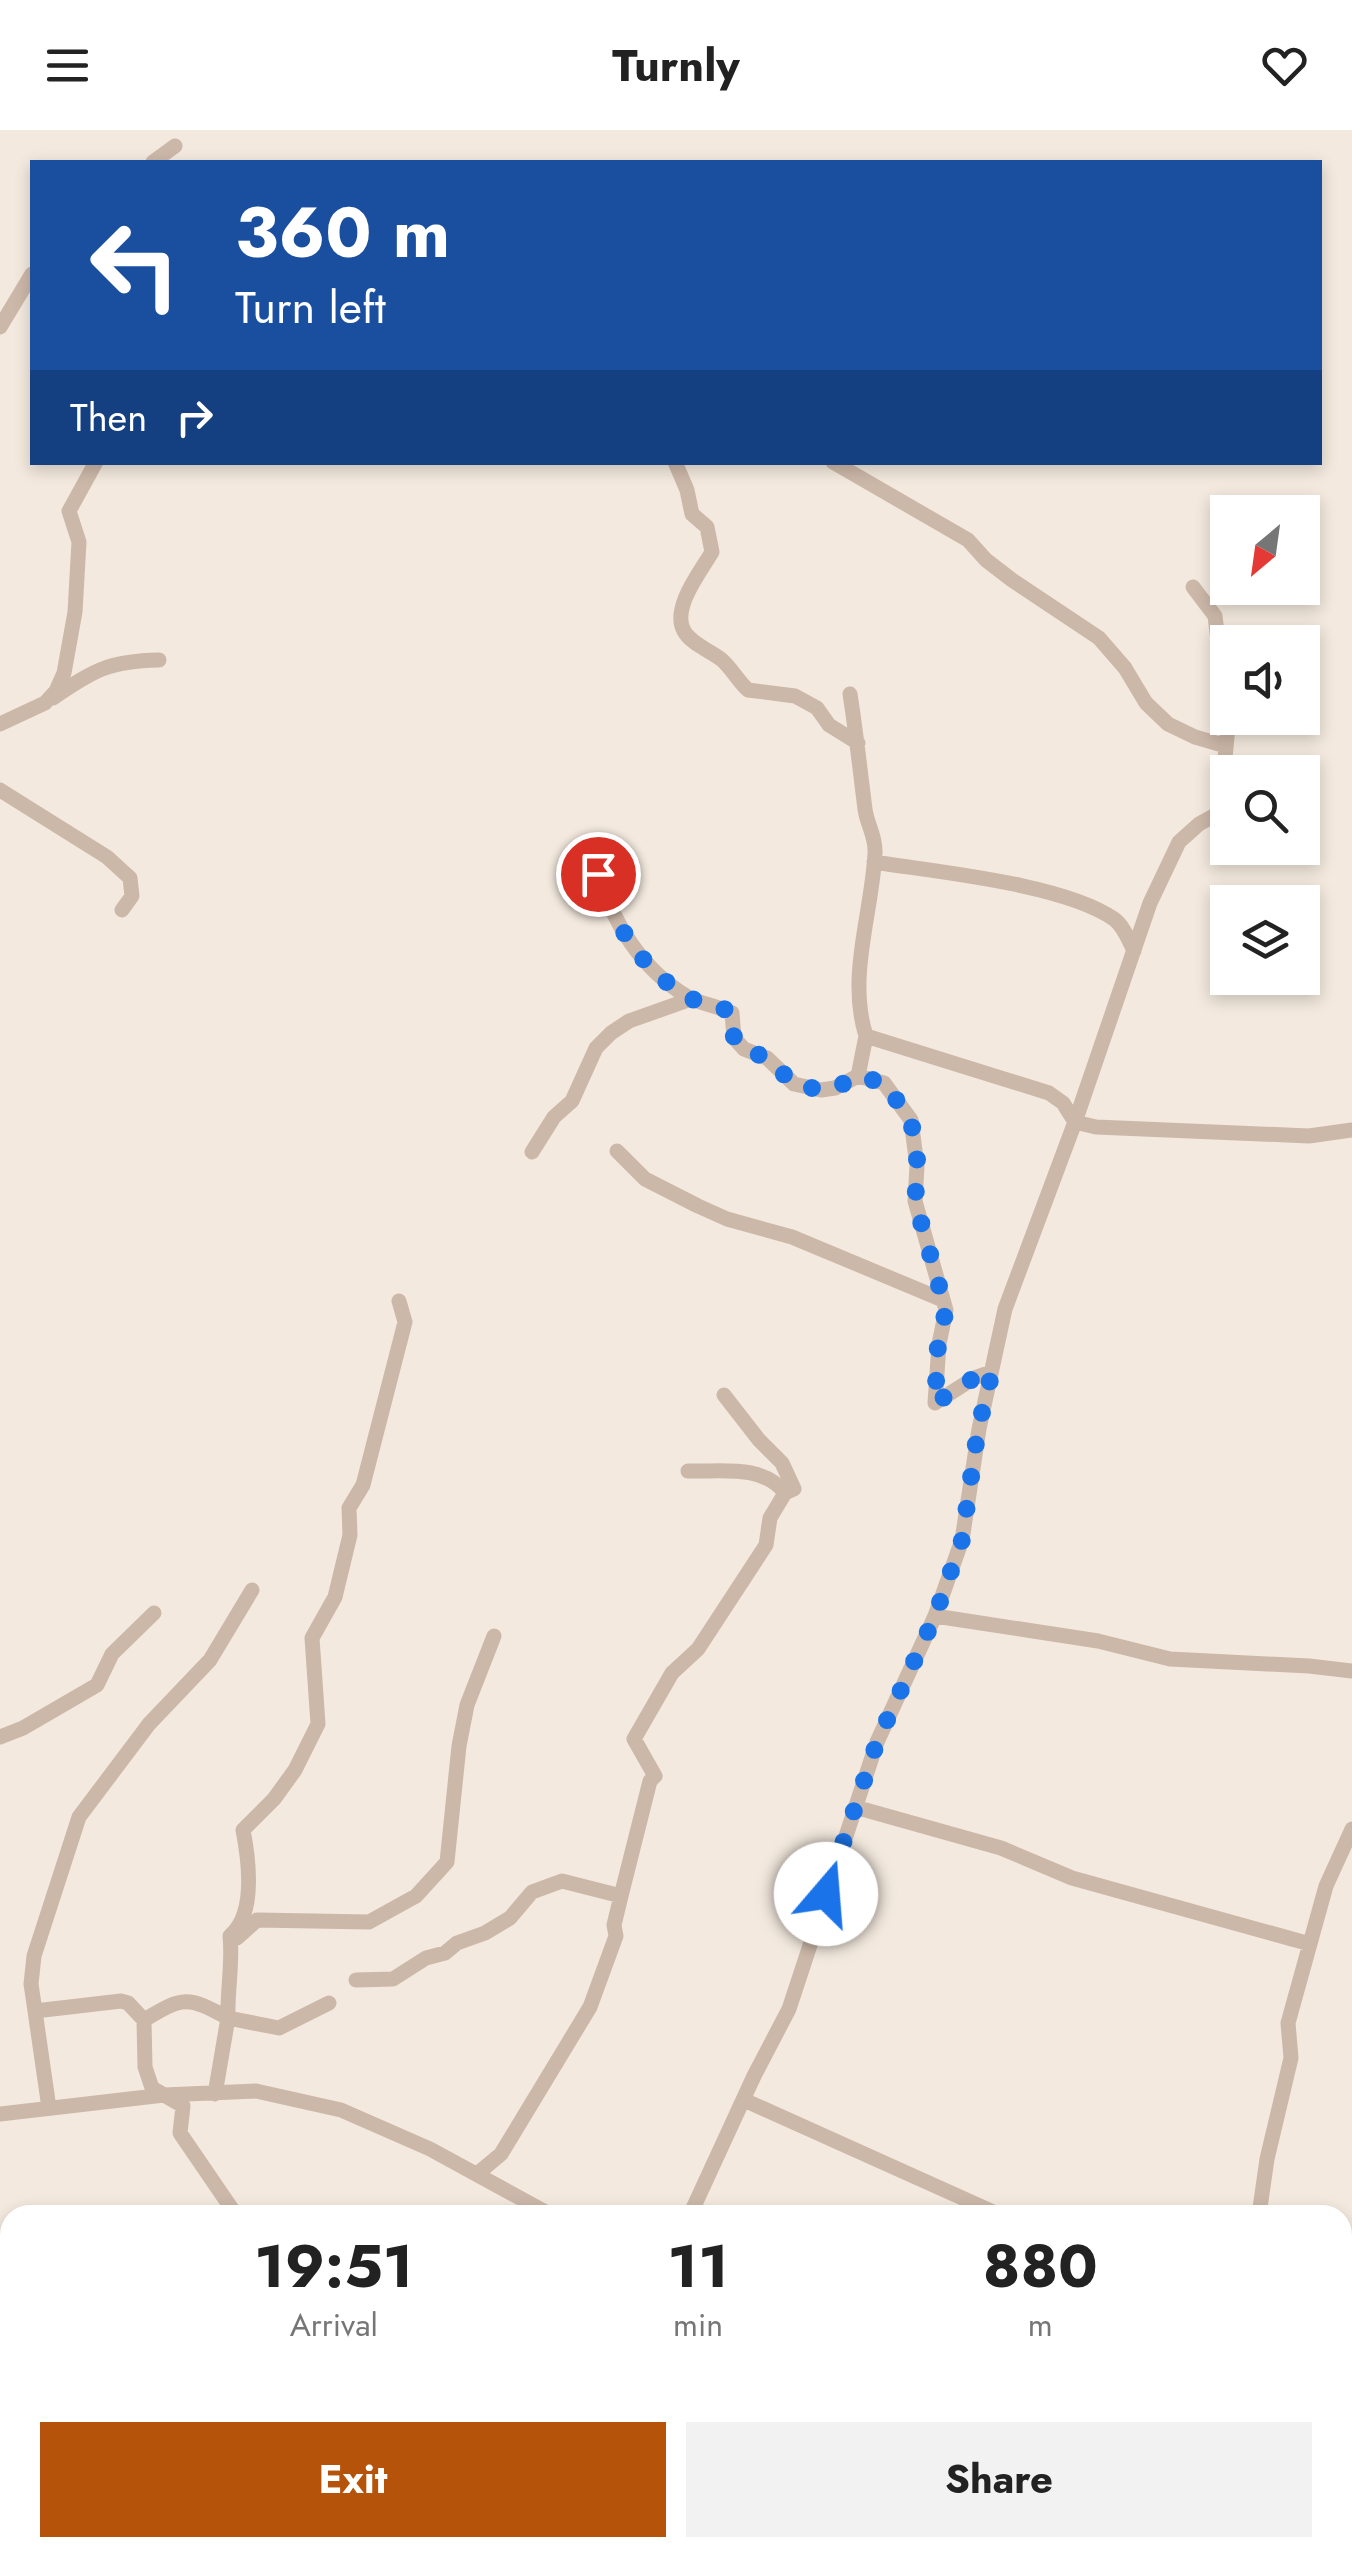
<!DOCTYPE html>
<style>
:root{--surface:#fff;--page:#f2f2f2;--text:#222;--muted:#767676;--accent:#b45309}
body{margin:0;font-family:Jost,sans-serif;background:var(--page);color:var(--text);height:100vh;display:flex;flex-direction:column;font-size:38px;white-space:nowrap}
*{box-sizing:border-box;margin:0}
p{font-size:32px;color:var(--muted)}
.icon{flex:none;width:55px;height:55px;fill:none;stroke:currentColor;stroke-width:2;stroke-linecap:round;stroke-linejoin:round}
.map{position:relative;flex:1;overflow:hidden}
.details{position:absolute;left:0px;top:2075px;width:1352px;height:352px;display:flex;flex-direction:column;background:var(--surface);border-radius:30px 30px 0 0;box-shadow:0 5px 15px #0003}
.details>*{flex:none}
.top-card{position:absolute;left:30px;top:30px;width:1292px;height:305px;border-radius:0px;box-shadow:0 5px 15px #0003;background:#1a4fa0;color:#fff;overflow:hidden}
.needle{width:65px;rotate:209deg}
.tools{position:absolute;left:1210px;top:365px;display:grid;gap:20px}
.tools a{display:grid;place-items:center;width:110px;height:110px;border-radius:0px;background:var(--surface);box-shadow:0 5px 15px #0003;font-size:50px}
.pin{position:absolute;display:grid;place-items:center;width:85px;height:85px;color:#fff;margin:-42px;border:5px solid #fff;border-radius:50%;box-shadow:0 2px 10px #0007}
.me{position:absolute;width:110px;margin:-55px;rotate:18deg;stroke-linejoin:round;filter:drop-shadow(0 0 8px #0008)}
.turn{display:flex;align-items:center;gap:35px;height:210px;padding:0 40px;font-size:45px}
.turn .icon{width:130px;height:130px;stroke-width:2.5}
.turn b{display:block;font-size:70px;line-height:85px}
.then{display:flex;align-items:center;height:95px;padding:0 40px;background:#0003;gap:20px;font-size:38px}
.eta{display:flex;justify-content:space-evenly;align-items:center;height:170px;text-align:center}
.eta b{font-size:60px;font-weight:700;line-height:70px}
.primary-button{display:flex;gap:20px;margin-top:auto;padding:20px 40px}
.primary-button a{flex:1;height:115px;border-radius:0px;background:var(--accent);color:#fff;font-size:40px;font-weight:700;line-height:115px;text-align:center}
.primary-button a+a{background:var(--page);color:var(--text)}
header{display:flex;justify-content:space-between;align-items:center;height:130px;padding:0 40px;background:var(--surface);font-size:45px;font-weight:700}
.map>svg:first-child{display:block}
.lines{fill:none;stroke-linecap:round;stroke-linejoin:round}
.minor{stroke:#ccb8a9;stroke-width:15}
.route{stroke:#1a73e8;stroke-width:18;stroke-dasharray:0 32.4}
</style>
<header><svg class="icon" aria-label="menu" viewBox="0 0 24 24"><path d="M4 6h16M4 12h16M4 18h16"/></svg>Turnly<svg class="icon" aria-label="heart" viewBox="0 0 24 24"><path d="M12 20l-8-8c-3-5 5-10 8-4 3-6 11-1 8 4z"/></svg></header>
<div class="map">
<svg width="1352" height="2426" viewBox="0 0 1352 2426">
<rect width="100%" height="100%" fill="#f3e9de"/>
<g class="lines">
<path class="minor" d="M153,32L175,16
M0,197L32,144
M675,332L687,360L692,384L707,397L712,422C701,441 671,478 684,501C691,514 711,521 722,530C732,539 738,551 748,560L795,566L817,578L829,595L858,613
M833,332L968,410L986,430L1012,450L1099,508L1125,538L1146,573L1168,594L1195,607L1226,616
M1193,457L1215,486L1223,552L1228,596L1220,682
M850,564C856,602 860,640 865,679C867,695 876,706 875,723C872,784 847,846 866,906
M53,568C94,540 109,531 159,530
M0,594L45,573L56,561L64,543L75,482L79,412L69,381L96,332
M0,660L107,727L130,748L132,766L122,780
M874,732C937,742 1064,754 1114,789C1124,796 1129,811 1134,821
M598,744C613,793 642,840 688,867C701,874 718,876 732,883L734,908L744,919L767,928L794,954L821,960L835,958L858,946
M617,1021L645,1049L698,1076L727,1089L792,1107L943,1170
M532,1022L554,987L572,971L596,918L611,903L629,891L691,869
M991,1242L974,1248L935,1273L939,1214L946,1180L915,1071L917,1036L911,990L884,953L858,946L866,906L1049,963L1063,973L1075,992L1096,997L1309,1006L1352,1000
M724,1265L759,1310L782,1333L794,1359L785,1363
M935,1486L1098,1511L1170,1529L1309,1536L1352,1541
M0,1607L23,1598L97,1555L112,1524L154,1483
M855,1677L1001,1718L1072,1748L1310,1814
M237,1808L257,1790L369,1792L416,1766L447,1732L459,1616L467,1575L494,1506
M356,1850L393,1849L426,1828L445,1823L457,1813L485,1803L510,1788L532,1762L562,1751L621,1766
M329,1873L279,1898L228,1888C227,1860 233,1834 230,1806C256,1784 249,1731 243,1700L274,1669L295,1640L318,1594L312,1508L335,1467L350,1405L349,1378L363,1355L405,1192L399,1171
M35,1881L31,1854L34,1826L79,1687L149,1594L210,1530L252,1460
M215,1964L228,1888C187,1866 184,1866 144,1890L145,1937L152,1958L183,1976L180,2003L236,2085
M744,1970L1000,2085
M49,1978L35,1881L121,1871L128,1873L144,1890
M0,1984L164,1965L256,1961L341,1980L430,2019L551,2085
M477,2044L501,2024L590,1877L616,1806L614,1795L621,1766L650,1651L655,1646L634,1609L672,1543L698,1519L766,1415L770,1388L785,1363C763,1334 721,1342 688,1341
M690,2085L754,1946L789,1879L877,1612L935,1486L962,1410L979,1299L1005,1179L1075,992L1150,773L1179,712L1199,694L1228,678
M1259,2085L1267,2029L1291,1928L1288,1893L1326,1756L1352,1699
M0,2168L6,2177L10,2211
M0,2178L7,2114L10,2115
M0,2293L10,2299
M9,2336L10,2335
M1342,2372L1352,2362
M91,2418L92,2426
M342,2418L343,2426
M772,2418L784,2426
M1141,2418L1155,2426
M553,2426L555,2418
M739,2426L743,2418
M1166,2426L1168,2418
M1296,2426L1303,2418"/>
</g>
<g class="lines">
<path class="route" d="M598,744C613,793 642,840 688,867C701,874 718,876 732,882L734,908L744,919L767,928L794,954L821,960L835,958L858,946L884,953L911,990L918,1036L915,1071L946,1180L938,1214L935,1273L974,1248L992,1242L978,1299L962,1410L935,1486L877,1612L826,1764"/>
</g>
</svg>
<div class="tools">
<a><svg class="needle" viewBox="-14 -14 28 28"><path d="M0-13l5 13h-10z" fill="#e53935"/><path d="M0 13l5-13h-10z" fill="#767676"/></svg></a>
<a><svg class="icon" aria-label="sound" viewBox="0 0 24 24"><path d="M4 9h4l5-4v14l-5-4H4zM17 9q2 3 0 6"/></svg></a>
<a><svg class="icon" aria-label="search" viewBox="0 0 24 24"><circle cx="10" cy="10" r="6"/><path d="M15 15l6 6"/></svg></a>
<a><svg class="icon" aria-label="layers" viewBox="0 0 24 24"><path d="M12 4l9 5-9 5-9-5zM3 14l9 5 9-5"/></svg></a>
</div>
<div class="pin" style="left:598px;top:744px;background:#d93025"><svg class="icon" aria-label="arrive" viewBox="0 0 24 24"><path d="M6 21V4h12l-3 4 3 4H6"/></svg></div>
<svg class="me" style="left:826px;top:1764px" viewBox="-20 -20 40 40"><circle r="19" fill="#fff"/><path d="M0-13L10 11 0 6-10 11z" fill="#1a73e8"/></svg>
<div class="top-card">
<div class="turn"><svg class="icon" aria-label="left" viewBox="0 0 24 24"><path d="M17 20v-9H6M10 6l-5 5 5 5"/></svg><div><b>360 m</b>Turn left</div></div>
<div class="then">Then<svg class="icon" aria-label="right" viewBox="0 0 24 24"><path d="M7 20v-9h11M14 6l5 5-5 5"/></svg></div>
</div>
<section class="details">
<div class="eta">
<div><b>19:51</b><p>Arrival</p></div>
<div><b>11</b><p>min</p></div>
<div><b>880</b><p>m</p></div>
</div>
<div class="primary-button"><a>Exit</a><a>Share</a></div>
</section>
</div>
